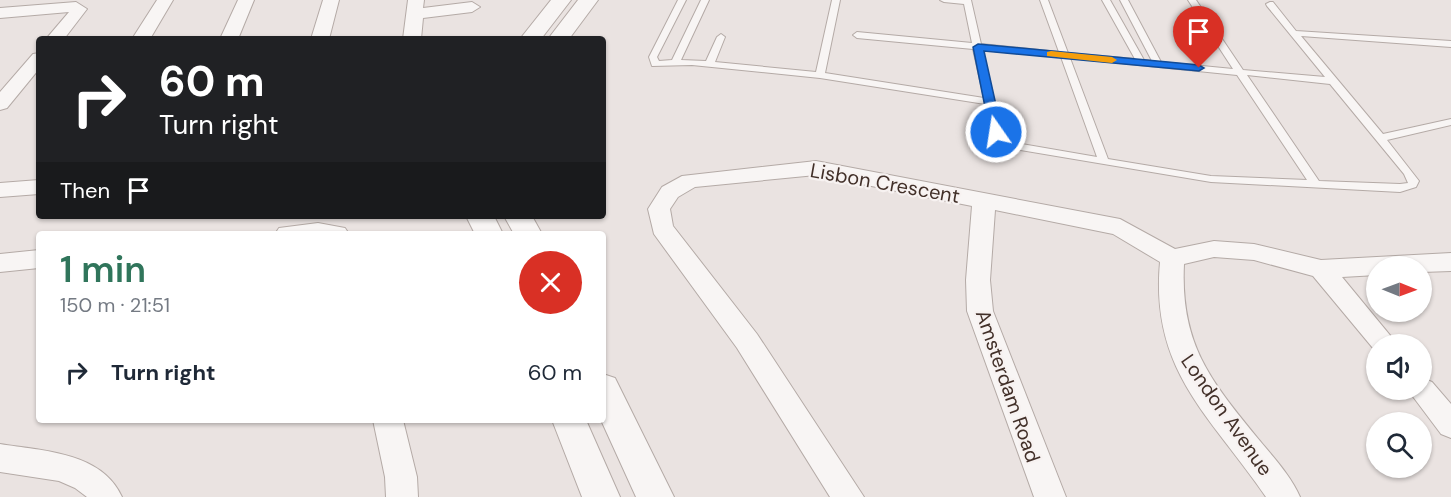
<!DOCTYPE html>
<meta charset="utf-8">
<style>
:root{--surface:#fff;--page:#f2f2f3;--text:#1f2937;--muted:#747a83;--accent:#30755b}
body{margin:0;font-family:"DM Sans",sans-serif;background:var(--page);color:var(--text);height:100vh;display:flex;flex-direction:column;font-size:22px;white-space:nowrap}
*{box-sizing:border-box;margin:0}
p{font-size:20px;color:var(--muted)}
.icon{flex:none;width:33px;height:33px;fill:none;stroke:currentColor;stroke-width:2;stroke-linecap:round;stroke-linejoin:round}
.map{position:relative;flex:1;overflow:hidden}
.sheet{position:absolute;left:36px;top:231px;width:570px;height:192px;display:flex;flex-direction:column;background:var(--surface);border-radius:6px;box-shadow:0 2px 4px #0004}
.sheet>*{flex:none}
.guide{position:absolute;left:36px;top:36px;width:570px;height:183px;border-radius:6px;box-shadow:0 2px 4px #0004;background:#202124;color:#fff;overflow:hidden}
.needle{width:39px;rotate:91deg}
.tools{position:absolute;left:1366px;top:256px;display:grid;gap:12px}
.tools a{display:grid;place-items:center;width:66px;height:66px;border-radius:50%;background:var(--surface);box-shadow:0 2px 4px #0004;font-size:30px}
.pin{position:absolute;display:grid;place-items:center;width:51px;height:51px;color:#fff;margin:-62px -26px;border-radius:50% 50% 50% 0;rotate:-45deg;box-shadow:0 0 6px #0007}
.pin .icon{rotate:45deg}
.me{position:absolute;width:66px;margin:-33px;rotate:347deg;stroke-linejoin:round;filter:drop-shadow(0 0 4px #0008)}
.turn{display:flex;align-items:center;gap:21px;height:126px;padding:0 24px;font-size:27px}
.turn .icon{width:78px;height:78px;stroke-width:2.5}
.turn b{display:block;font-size:42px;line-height:51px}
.then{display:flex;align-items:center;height:57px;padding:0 24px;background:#0003;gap:12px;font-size:22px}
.round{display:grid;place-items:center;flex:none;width:63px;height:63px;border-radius:32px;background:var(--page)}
.summary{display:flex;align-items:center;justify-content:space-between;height:102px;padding:0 24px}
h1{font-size:36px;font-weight:600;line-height:45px;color:var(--accent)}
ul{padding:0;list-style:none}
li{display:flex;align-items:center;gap:18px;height:78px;padding:0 24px}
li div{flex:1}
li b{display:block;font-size:22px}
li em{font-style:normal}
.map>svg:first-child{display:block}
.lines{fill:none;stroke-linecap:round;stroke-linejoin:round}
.service-casing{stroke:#b4aaa6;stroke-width:2}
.minor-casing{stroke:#b4aaa6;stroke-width:2}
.tertiary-casing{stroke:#b4aaa6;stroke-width:2}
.service{fill:#f8f5f4;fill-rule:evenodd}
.minor{fill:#f8f5f4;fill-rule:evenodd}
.tertiary{fill:#f8f5f4;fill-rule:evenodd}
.route{fill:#1a73e8;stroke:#114b97;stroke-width:1.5}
.slow{fill:#f59e0b}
.labels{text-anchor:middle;stroke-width:4.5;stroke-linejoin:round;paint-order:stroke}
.street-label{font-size:20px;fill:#423029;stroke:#f7f2f1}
</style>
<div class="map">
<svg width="1451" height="497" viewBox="0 0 1451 497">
<rect width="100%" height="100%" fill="#eae3e1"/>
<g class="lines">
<defs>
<path id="service" d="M678,0H686L657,57L659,61L672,60L701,0H709L681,60L706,61L717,37L721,34L725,37L715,62L816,72L832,0H840L825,73L984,98L973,49L857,38L853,35L857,32L972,43L964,4L944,2L940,0H971L981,44L1059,52L1040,0H1048L1068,53L1135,59L1102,0H1110L1144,60L1152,61L1120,0H1128L1161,62L1233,69L1188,0H1196L1243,70L1325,77L1267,6L1266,4L1270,2H1273L1296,31L1451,41V47L1301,36L1383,134L1451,119V125L1387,140L1419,181L1416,187L1400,192L1211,182L1003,147L991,132L985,104L820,78L692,65L652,66L649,57ZM982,50L1061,57L1097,157L1010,142L1001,131ZM1070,58L1237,75L1307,180L1211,176L1108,159ZM1247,75L1330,84L1404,174L1408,183L1400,184L1319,181Z"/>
<path id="minor" d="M157,0H173L150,39H132Z
M238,0H254L238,39H220Z
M323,0H339L329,39H311Z
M408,0H424L423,8L472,2L480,7L472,12L423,18L421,39H403Z
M76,2L87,9L64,39H46L69,12L0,18V8Z
M39,53V69L7,108L0,110V92L33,54Z
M816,161L1120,219L1175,249L1214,241L1254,244L1321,260L1451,253V271L1422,272V267H1377V275L1342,277L1398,345H1377V353L1313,276L1254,260L1214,257L1184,264C1180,345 1211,381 1260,441C1274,458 1291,476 1300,497H1266C1210,415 1150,371 1160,262L1113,234L995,210L990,280L993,311L1066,497H1034L967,311L966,280L972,206L816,175L695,187L678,197L670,209L673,226L757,334L864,497H830L737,348L654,234L648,209L662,187L682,176Z
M39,180V194L0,197V183Z
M318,223L345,228L349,234H275L279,228Z
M39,250V268L0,272V254Z
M1422,378L1432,382L1451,404V438L1441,434L1408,390H1422Z
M373,420H403L417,477L418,497H386L385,477Z
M0,444C43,451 102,452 122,497H87L75,488L59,481L0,472Z"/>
<path id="tertiary" d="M551,0H571L541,39H520Z
M578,0H598L569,39H548Z
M466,216H494L503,234H475Z
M504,216H532L542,234H514Z
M603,374L615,378L674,497H636L601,420H603Z
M552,420H586L620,497H582Z"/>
</defs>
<use href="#service" class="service-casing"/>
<use href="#minor" class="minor-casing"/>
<use href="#tertiary" class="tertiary-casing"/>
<use href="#service" class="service"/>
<use href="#minor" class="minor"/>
<use href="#tertiary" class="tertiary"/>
</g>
<path class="route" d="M978,44L1199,65L1204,68L1199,71L984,51L1002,132L996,135L990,132L973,47Z"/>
<path class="slow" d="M1051,51L1112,57L1117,60L1112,63L1047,56V52Z"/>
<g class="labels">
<g class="street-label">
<text transform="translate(885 183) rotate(10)" y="7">Lisbon Crescent</text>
<text transform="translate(1008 386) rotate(71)" y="7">Amsterdam Road</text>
<text transform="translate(1227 415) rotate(55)" y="7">London Avenue</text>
</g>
</g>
</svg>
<div class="tools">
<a><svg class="needle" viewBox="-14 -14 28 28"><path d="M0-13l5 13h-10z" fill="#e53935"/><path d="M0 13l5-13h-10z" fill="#747a83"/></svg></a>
<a><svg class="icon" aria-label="sound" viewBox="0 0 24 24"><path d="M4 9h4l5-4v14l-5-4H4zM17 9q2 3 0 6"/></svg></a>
<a><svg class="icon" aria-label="search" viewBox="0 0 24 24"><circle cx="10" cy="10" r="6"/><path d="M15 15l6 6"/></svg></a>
</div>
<div class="pin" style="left:1199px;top:68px;background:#d93025"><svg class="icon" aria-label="arrive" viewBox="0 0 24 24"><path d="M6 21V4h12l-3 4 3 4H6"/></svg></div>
<svg class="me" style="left:996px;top:132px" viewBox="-20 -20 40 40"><circle r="17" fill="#1a73e8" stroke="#fff" stroke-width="3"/><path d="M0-11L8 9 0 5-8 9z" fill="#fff"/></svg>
<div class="guide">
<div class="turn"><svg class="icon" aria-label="right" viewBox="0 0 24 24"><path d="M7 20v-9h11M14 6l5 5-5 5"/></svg><div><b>60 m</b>Turn right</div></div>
<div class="then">Then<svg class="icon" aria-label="arrive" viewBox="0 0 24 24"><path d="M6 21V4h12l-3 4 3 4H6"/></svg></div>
</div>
<section class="sheet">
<div class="summary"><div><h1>1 min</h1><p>150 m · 21:51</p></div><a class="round" style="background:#d93025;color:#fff"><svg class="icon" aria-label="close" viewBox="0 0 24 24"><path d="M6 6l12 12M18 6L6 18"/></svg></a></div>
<ul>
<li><svg class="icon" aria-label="right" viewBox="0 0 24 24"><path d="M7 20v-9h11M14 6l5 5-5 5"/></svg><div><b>Turn right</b></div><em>60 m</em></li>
</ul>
</section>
</div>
